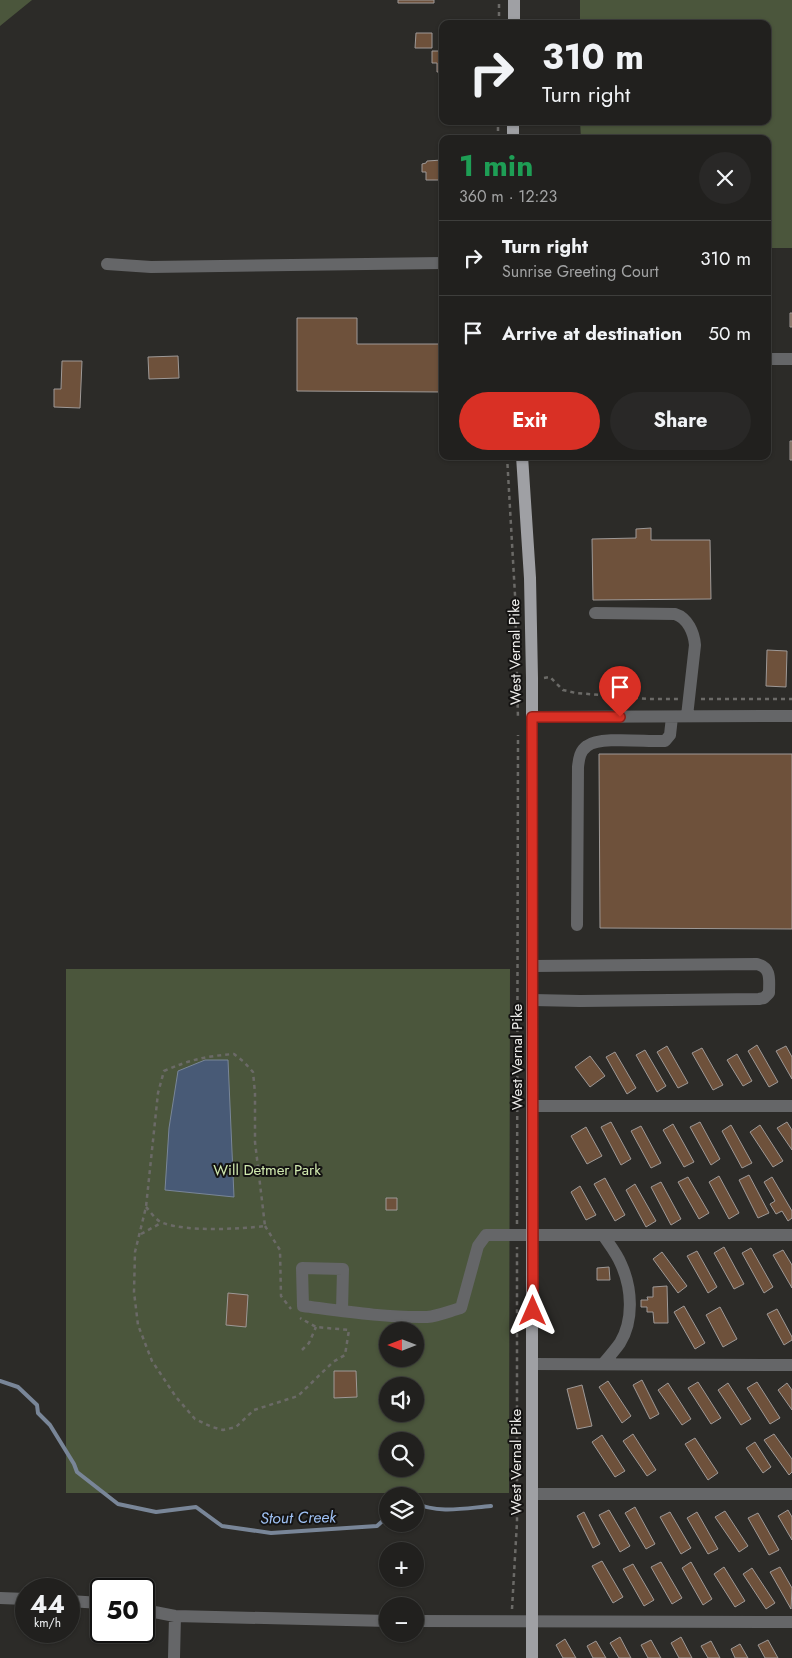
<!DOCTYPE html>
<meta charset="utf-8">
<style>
:root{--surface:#21201e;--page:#292827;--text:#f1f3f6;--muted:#a2a3a4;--line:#3e3e3c;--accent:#d93025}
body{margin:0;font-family:Jost,sans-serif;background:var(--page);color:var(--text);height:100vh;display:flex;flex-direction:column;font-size:19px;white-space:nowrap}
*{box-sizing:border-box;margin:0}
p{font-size:16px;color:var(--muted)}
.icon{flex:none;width:28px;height:28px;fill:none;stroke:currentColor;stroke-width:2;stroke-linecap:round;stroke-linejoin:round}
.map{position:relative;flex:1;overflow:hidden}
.panel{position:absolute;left:439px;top:135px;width:332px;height:325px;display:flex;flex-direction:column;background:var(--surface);border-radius:10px;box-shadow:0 1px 4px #0004,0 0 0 1px var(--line)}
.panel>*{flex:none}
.banner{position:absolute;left:439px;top:20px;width:332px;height:105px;border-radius:10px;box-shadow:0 1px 4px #0004,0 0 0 1px var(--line);background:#21201e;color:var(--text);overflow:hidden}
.needle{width:32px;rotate:270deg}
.buttons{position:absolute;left:379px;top:1322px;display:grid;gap:10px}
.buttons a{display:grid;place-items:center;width:45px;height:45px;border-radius:50%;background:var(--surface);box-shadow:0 1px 4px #0004,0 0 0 1px var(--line);font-size:25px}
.speed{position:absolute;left:15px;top:1578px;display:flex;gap:10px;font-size:25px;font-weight:700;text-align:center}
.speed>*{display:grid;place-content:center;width:65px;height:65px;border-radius:50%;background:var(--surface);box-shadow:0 1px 4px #0004,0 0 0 1px var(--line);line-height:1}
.speed small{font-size:12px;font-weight:400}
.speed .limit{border:2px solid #111;border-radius:8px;background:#fff;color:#111}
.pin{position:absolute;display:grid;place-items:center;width:42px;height:42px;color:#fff;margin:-51px -21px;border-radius:50% 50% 50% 0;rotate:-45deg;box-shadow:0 0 5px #0007}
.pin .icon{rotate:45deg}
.me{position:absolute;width:55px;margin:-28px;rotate:0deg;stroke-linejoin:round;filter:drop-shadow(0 0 4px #0008)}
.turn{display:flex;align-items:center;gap:18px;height:105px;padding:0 20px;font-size:22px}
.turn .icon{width:65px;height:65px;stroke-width:2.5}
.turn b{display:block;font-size:35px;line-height:42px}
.round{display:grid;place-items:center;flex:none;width:52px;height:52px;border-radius:26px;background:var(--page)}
.overview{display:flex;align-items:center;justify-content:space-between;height:85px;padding:0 20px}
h1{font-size:30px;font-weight:700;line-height:38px;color:#1e9e55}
.action{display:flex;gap:10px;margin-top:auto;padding:10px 20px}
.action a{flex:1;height:58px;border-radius:30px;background:var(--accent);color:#fff;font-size:20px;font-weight:700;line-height:58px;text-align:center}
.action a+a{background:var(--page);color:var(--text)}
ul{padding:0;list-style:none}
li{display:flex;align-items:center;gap:15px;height:75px;padding:0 20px;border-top:1px solid var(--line)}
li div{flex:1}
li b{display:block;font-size:19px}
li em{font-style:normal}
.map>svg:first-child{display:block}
.green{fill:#4b563c;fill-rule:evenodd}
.water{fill:#485a76;stroke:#798698}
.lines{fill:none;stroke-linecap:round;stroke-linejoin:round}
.stream{stroke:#798698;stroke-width:4}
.building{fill:#6e513b;stroke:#9e9997}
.path{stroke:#6b6a67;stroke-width:2.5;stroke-dasharray:4 4;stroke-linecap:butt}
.minor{stroke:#656668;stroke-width:12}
.major{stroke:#9fa0a4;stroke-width:12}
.route-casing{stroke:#8d1f18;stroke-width:12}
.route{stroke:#d93025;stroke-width:9}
.labels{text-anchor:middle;stroke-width:4;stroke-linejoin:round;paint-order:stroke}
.street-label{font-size:15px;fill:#ecebe9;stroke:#141312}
.park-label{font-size:15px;fill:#d1eaaf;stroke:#141312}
.water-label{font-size:16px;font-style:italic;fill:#9ec0f3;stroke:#141312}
</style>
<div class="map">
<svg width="792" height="1658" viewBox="0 0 792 1658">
<rect width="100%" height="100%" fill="#2c2b28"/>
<path class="green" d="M0,0H32L0,26Z
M580,0H792V248H768V139H581L580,121H768V24H580Z
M66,969H510L509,1493H66ZM388,1331H415V1359H388ZM388,1386H415V1414H388ZM388,1441H415V1469H388Z"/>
<path class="water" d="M205,1060H228L234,1197L165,1190L169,1128L178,1071Z"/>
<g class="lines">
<path class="stream" d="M0,1381L18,1387L37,1405L38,1413L50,1425L74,1464L77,1472L118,1504L156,1512L196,1507L222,1526L271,1533L377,1526L388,1516
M415,1503C438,1514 466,1508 491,1506"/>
</g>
<path class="building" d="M398,0H434V3H398Z
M416,33H432V48H415Z
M432,51H442V72H437V63H432Z
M442,160V180H426V172H422V164L426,163L427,161Z
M790,313H792V327H790Z
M768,316H769V330H768Z
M297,318H357V344H442V392L297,391Z
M178,356L179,378L149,379L148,357Z
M62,361H82L80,408L54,407V389H61Z
M790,441H792V460H790Z
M651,528V540H710L711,599L593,600L592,539L636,538V529Z
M767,650L787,651L786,687L766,686Z
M599,754H792V929L600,928Z
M757,1045L778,1082L769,1087L748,1051Z
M667,1046L688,1083L678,1088L657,1052Z
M786,1046L792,1057V1079L776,1051Z
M702,1048L723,1085L713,1090L692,1053Z
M645,1050L666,1086L657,1092L636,1055Z
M615,1052L636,1088L627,1094L606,1057Z
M737,1054L752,1081L743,1086L727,1060Z
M590,1056L605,1076L590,1087L575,1067Z
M611,1122L631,1159L621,1165L601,1127Z
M700,1122L720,1159L711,1165L690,1127Z
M787,1122L792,1130V1150L777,1128Z
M673,1124L694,1162L684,1167L663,1130Z
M731,1125L752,1163L742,1168L722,1131Z
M760,1125L783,1161L773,1167L750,1132Z
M641,1126L661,1163L651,1168L631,1131Z
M586,1127L602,1156L587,1164L571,1136Z
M749,1175L769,1213L758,1218L739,1180Z
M719,1176L739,1213L729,1219L709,1182Z
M688,1177L709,1213L699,1219L678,1182Z
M772,1177L792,1211V1218L788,1221L782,1211L776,1214L770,1204L775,1201L764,1182Z
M605,1178L625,1215L615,1221L594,1184Z
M661,1182L681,1219L671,1225L651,1187Z
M635,1184L656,1221L646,1227L626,1190Z
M580,1186L596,1215L586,1220L571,1192Z
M386,1198H397V1210H386Z
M724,1247L744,1284L734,1289L714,1253Z
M751,1248L773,1287L764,1293L742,1253Z
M783,1250L792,1265V1288L773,1255Z
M697,1251L717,1287L708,1293L687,1256Z
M662,1252L687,1286L678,1293L653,1259Z
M609,1267L610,1280H597V1268Z
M667,1286L668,1323H654L653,1312H647V1307H641V1300H648L647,1297H653V1287Z
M228,1293L248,1295L246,1327L226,1325Z
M684,1306L705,1343L695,1349L674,1312Z
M720,1307L737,1339L723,1347L706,1315Z
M777,1309L792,1337V1340L784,1345L767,1314Z
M334,1371H356L357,1397L334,1398Z
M642,1380L659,1414L650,1419L633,1385Z
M608,1381L631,1416L622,1423L599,1387Z
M698,1382L721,1418L711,1424L688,1388Z
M757,1382L780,1418L770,1424L747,1388Z
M668,1383L691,1419L682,1425L658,1390Z
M728,1383L751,1419L741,1425L718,1390Z
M787,1383L792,1390V1410L778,1390Z
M582,1385L592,1426L577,1429L567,1389Z
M633,1434L656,1470L647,1476L623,1441Z
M774,1434L792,1459V1472L789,1475L764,1440Z
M602,1435L625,1471L615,1477L592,1442Z
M695,1438L718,1473L708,1480L685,1444Z
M755,1442L771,1467L763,1473L746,1448Z
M635,1507L655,1544L646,1549L625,1513Z
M609,1510L630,1546L620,1552L599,1515Z
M788,1510L792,1517V1540L778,1516Z
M725,1511L748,1546L739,1552L715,1517Z
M584,1512L600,1544L593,1548L577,1516Z
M670,1512L691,1548L681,1554L660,1517Z
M697,1512L718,1549L708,1554L687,1518Z
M758,1513L779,1550L769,1555L748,1518Z
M602,1561L623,1597L613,1603L592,1566Z
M661,1562L682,1598L672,1604L651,1567Z
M691,1562L712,1599L703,1605L682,1568Z
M633,1564L654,1600L644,1606L623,1569Z
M724,1567L745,1601L735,1607L714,1574Z
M780,1567L792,1588L791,1609L770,1572Z
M752,1568L775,1603L766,1609L743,1574Z
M620,1637L631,1658H619L610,1643Z
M681,1637L692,1658H679L671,1643Z
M565,1639L576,1658H563L556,1645Z
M651,1640L661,1658H648L641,1645Z
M768,1640L778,1658H765L758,1645Z
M596,1641L606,1658H593L587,1646Z
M711,1641L720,1658H708L701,1646Z
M740,1644L748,1658H735L731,1649Z"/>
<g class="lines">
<path class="path" d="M499,24V0
M498,139V121
M507,456L515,595L518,719
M544,678L550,677L563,690L576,693L649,699H678
M701,699H792
M146,1207C150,1211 156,1221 163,1223C188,1232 239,1229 265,1226L255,1142V1093L253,1072L244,1062L234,1054C206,1056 189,1060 164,1071L158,1093L146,1207L135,1252L134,1292L138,1325L152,1361L176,1397L195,1419L212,1427L223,1430L236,1427L254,1410L298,1396L333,1362L345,1355L349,1330L316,1327L300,1318
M517,1224L518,735
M265,1226L280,1250L281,1296L291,1309
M141,1234L161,1223
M302,1350L309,1343L316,1327
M512,1609L517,1522V1247"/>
<path class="minor" d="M107,264L151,267L442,263
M768,359H792
M595,613L675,614C688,618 694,633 695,645L687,716
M532,717L792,716
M577,925L578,767C579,758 580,751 587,746C600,736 647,742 665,741L670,735L672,717
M533,966L757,964C772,968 769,980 769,993L764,998L759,999L580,1001L533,1000
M533,1106H792
M603,1235C609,1244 617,1254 621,1264C632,1288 634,1320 620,1343C615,1350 609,1357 603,1364
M342,1311L343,1269L302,1268L303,1306C342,1311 388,1318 427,1317C438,1316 450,1311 461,1308L478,1246L486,1235H792
M533,1364L792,1365
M532,1494H792
M0,1598L26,1599
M69,1601L101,1603
M144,1610L175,1616L388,1621
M415,1621L792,1622
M174,1658L175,1616"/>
<path class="major" d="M514,24V0
M513,139V121
M522,456L530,578L532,678V1658"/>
</g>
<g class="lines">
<defs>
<path id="route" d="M533,1311L532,717H620"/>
</defs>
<use href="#route" class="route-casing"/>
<use href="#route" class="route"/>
</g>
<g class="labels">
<g class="street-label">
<text transform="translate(515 652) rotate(-91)" y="5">West Vernal Pike</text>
<text transform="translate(517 1057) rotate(-90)" y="5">West Vernal Pike</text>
<text transform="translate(516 1462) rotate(-90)" y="5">West Vernal Pike</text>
</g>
<g class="park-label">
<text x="267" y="1175">Will Detmer Park</text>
</g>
<g class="water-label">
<text transform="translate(298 1517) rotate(-1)" y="6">Stout Creek</text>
</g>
</g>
</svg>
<div class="buttons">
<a><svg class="needle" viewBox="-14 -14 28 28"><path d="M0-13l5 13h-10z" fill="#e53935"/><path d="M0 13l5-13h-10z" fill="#a2a3a4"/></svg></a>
<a><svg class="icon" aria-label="sound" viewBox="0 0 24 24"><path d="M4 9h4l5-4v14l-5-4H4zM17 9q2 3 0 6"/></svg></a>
<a><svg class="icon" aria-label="search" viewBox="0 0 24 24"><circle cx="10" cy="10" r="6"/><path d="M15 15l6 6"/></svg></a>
<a><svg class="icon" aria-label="layers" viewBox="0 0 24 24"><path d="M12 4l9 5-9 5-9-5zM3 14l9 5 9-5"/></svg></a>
<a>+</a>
<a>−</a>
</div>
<div class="speed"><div>44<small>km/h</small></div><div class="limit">50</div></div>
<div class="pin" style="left:620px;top:717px;background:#d93025"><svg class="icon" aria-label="arrive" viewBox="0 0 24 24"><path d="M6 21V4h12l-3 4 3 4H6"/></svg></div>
<svg class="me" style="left:533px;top:1311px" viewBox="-20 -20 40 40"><path d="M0-17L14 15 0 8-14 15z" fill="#d93025" stroke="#fff" stroke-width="4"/></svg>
<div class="banner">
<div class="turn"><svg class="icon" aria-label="right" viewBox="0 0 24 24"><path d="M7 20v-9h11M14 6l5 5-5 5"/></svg><div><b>310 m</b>Turn right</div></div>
</div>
<section class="panel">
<div class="overview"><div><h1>1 min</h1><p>360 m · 12:23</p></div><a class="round"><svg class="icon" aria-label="close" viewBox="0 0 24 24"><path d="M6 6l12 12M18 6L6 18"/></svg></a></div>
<ul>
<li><svg class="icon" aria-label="right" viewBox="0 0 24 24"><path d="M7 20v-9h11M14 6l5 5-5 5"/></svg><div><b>Turn right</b><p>Sunrise Greeting Court</p></div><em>310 m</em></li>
<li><svg class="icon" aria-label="arrive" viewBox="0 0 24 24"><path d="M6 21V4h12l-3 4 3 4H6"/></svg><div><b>Arrive at destination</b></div><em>50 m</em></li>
</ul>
<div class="action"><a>Exit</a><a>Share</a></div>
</section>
</div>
